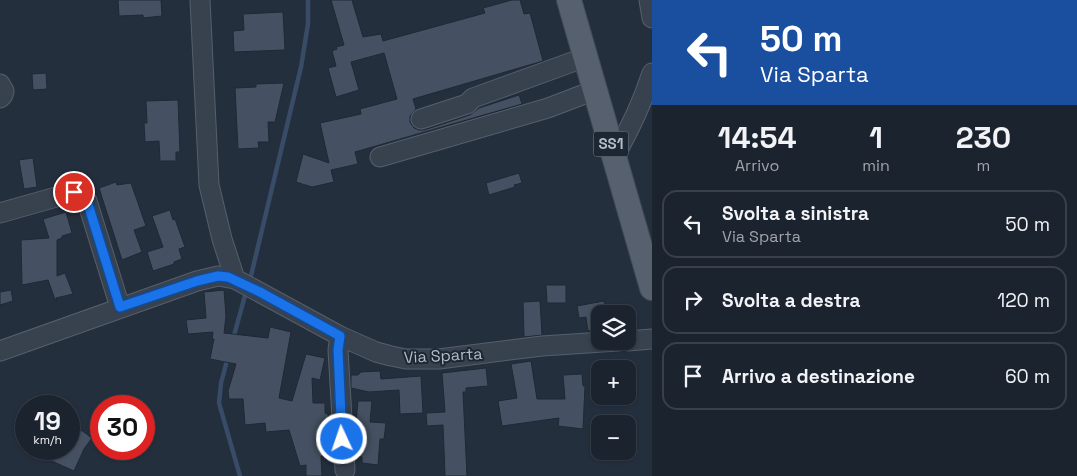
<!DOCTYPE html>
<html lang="it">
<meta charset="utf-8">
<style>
:root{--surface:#1b232e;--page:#242b36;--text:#f1f3f6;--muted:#a0a4aa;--line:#39404a}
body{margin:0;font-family:"Space Grotesk",sans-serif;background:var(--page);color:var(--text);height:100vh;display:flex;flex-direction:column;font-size:19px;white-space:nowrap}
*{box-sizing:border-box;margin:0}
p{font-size:16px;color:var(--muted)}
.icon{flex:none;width:28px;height:28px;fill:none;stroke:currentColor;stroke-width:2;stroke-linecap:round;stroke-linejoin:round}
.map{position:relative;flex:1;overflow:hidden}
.drawer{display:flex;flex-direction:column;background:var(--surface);width:425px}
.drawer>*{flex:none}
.guide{background:#1a4fa0;color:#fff;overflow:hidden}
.tools{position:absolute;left:591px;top:305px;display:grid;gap:10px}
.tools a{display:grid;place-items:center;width:45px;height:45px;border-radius:10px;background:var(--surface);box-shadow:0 1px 4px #0004,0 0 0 1px var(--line);font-size:25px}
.speed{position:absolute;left:15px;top:395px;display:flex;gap:10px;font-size:25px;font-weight:700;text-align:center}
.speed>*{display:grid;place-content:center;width:65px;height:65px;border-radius:50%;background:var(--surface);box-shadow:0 1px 4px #0004,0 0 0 1px var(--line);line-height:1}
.speed small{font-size:12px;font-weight:400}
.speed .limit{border:8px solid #d22;background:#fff;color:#111}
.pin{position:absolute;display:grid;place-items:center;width:42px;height:42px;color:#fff;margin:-21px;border:2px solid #fff;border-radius:50%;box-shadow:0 1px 5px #0007}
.me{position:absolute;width:55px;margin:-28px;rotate:357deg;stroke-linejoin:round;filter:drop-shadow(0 0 4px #0008)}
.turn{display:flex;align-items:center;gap:18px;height:105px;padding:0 25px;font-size:22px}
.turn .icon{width:65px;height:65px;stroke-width:2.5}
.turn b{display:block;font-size:35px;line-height:42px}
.eta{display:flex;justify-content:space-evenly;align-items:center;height:85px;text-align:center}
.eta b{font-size:30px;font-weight:700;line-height:35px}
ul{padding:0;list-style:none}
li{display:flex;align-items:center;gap:15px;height:68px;margin:0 10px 8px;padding:0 15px;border:2px solid var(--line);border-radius:15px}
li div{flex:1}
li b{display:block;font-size:19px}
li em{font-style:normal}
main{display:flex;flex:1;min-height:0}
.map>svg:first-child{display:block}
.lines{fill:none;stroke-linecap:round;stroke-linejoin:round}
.stream{stroke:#394c67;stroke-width:4.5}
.building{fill:#455162;stroke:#1f2835}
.minor-casing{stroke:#565f6c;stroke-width:21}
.major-casing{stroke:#414a57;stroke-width:26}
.minor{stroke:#38414e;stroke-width:19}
.major{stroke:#56606e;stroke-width:24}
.route-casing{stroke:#114b97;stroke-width:12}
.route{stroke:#1a73e8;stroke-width:9}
.labels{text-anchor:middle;stroke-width:4;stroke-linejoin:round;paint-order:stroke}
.shield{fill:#1d2633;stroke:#878f9c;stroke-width:1}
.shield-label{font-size:15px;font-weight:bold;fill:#b4bcc9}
.street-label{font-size:16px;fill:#b4bcc9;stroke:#1d2633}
</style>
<main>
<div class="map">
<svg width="652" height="476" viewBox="0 0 652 476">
<rect width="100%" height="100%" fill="#242f3e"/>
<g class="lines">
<path class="stream" d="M250,280L301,67L308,24V0
M233,339L246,292
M228,357L221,383L219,403L240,476"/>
</g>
<path class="building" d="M118,0H161L162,16L143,18V15L119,16Z
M331,0H352L363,37L381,34L383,41L485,13L483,8L512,0H520L524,14L530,13L543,61L413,99L416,109L410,116V122L414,128L419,130H424L470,115L479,108L519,95L522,104L355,152L358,164L331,170L334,182L312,187L296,182L303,154L329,163L320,123L361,114L360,109L397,99L384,53L351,62L359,90L336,97L328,68L336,66L332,51L337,49L336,47L344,45Z
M283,12L285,50L234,52L233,31L244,30L243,14Z
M46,73L47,89L33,90L32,74Z
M284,83L275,122H268L269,142H258L259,148L238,149L235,88L256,87V84Z
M178,100L180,152H176V161H160L159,141L145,142L144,123H147L146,101Z
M33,158L37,187L24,189L19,160Z
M519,173L522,183L514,185L515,187L489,195L486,183Z
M116,182L117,185L131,183L146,226L134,230L142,252L122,260L99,188Z
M170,210L173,220L175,219L185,247L179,249L182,259L174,262V264L153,271L147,252L163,247L152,216Z
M66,212L72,233L62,236V238L57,240V276L65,273L73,294L56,298V302L48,280L22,285L21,240L49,238L43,219Z
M546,285H566V303H547Z
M11,290L13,301L0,305V292Z
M224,290L226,316L224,333L268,338L270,327L291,332L279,398L292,401L306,354L325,358L320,380L312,378L313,403H325V413L328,414L331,456H321L322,476H306V465L300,466L289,430L266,432L265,423L245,425L243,399H229L228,391L236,364L210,359L214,339H212L213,332L188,334L186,320L206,318L204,292Z
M540,301L542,335L524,337L523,302Z
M604,301L606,314H600V329L588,331L586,317L579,318L577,306Z
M531,361L537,399H565L563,375L582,374L583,386H585L583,429L558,426L559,418L502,426L498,401L517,398L511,364Z
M486,368L488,386L466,388V392H463L467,476H445L443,425L427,426L426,413L445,412L442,373Z
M380,371L381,379L421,376L423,413L400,414L399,390L369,392L351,388V375H358L361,372Z
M358,401H372L370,422L386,423L384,439H380L378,465L362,463V457L355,456L354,432H355Z
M26,414V442L13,425Z
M81,430L92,438L84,449L74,471L25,449H69Z"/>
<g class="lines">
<defs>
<path id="minor" d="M200,0L209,185L222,239L235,279
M649,0L652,18
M0,84L4,91L3,95L0,98
M421,119L467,104L473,98L586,57
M380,157L548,108L595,90
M614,157C630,129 642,104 652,73
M0,213L74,192L81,194L87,201L120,307
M340,336L338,350L345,470
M628,341L652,339
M0,351L197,281L218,276L235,279L340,336L376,352L391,356L406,359H439L542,346L618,341"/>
<path id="major" d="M569,0L652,288"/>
</defs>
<use href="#minor" class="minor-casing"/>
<use href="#major" class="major-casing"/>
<use href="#minor" class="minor"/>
<use href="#major" class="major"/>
</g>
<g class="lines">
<defs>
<path id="route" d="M74,192L81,194L87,201L120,307L197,281L218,276L228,277L260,292L340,336L338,350L342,439"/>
</defs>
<use href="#route" class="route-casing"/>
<use href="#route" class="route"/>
</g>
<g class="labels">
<rect class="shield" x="593.5" y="131.5" width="35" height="25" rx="4"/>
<g class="shield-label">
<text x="611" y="149">SS1</text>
</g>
<g class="street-label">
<text transform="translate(443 355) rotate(-3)" y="6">Via Sparta</text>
</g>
</g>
</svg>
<div class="tools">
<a><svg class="icon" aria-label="layers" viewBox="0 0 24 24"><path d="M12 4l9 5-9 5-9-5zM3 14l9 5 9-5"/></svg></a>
<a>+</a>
<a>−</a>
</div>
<div class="speed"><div>19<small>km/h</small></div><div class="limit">30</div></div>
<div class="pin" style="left:74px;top:192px;background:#d93025"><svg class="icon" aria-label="arrive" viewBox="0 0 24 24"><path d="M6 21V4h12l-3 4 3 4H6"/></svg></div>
<svg class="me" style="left:342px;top:439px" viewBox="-20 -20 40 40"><circle r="17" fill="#1a73e8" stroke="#fff" stroke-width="3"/><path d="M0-11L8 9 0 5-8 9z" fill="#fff"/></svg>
</div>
<section class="drawer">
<div class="guide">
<div class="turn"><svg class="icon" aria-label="left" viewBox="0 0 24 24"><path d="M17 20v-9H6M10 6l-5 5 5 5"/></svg><div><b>50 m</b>Via Sparta</div></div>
</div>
<div class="eta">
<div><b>14:54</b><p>Arrivo</p></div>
<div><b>1</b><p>min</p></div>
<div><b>230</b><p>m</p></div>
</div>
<ul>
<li><svg class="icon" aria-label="left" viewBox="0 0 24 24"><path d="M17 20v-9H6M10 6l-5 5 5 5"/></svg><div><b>Svolta a sinistra</b><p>Via Sparta</p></div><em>50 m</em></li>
<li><svg class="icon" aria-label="right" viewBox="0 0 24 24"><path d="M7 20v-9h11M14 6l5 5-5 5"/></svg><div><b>Svolta a destra</b></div><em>120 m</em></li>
<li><svg class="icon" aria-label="arrive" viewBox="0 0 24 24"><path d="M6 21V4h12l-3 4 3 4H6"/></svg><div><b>Arrivo a destinazione</b></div><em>60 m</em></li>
</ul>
</section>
</main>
